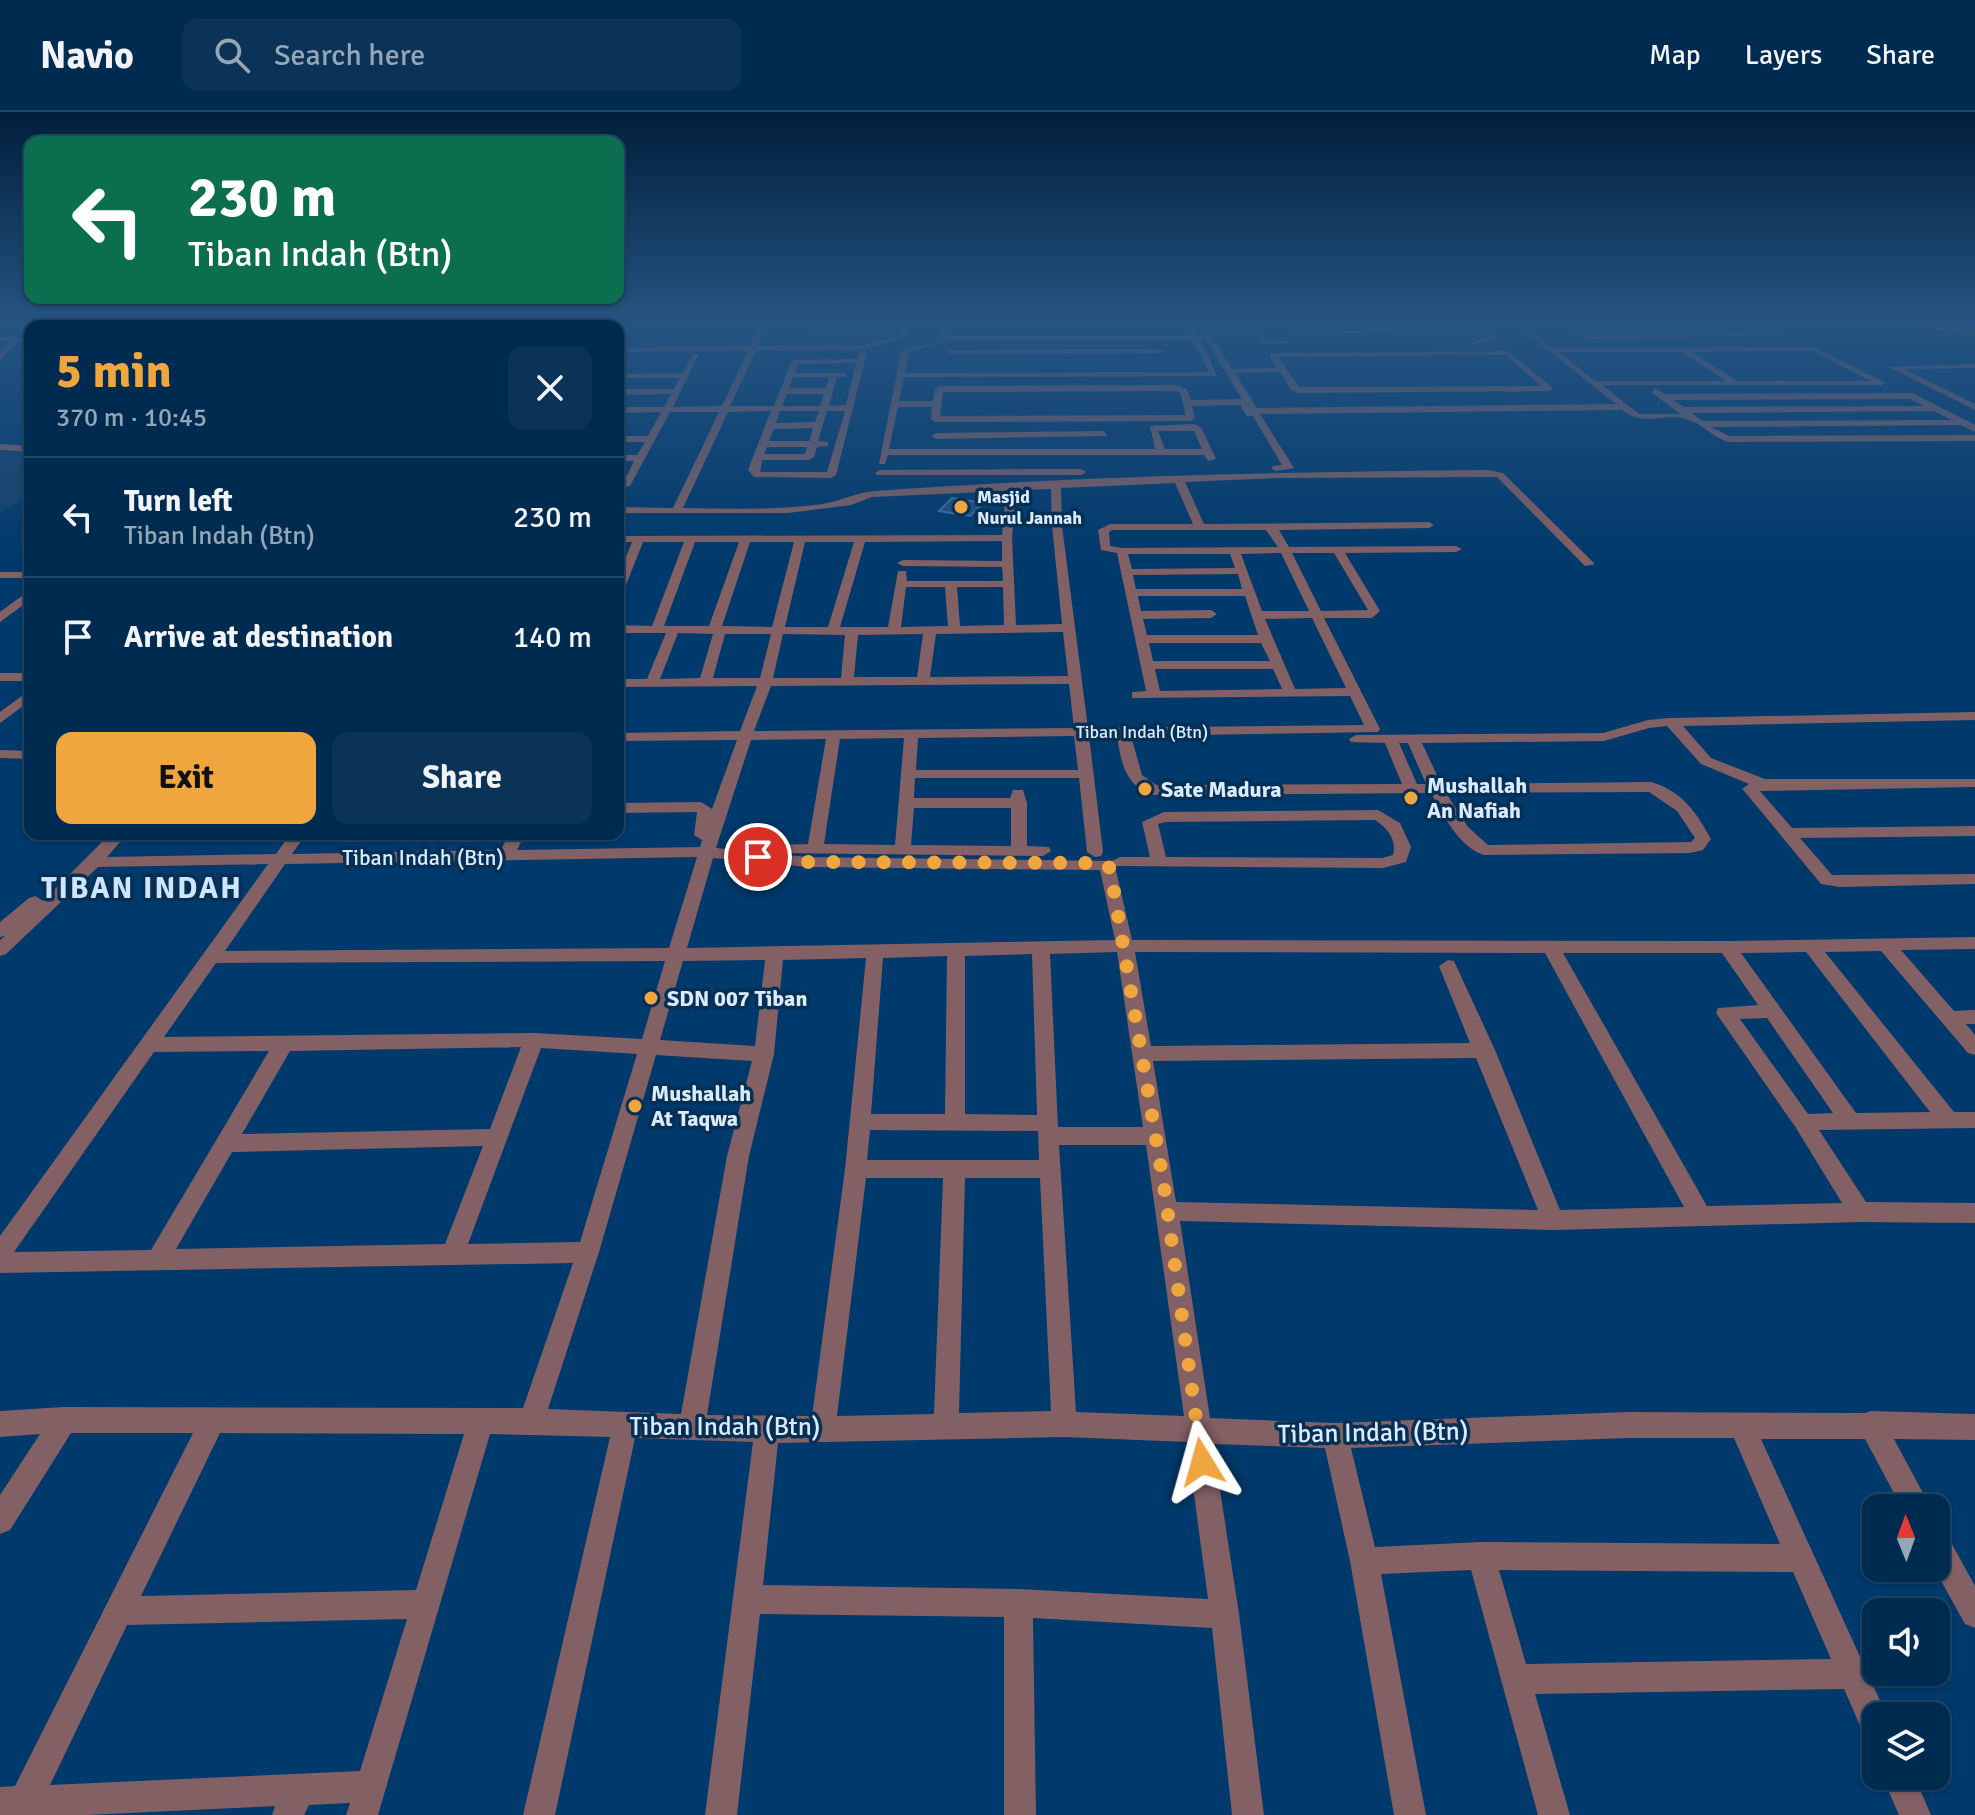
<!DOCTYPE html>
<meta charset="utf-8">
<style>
:root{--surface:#002b50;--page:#0a3357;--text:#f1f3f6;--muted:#95a7b7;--line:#224767;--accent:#f0a63f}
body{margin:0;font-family:Signika,sans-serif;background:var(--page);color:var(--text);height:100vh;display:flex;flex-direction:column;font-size:30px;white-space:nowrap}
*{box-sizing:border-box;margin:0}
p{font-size:26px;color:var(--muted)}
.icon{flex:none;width:44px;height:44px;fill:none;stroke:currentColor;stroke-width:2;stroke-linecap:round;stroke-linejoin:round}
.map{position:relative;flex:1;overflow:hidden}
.drawer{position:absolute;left:24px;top:208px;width:600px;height:520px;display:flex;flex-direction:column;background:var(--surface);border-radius:16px;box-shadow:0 2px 6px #0004,0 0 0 2px var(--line)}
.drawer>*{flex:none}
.guide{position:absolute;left:24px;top:24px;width:600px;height:168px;border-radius:16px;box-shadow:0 2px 6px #0004,0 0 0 2px var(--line);background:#0b6e4f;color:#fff;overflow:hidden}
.needle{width:52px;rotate:359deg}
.fabs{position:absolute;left:1862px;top:1382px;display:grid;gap:16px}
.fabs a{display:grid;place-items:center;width:88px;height:88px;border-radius:16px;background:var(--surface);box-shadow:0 2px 6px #0004,0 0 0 2px var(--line);font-size:40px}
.pin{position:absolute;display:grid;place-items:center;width:68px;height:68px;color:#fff;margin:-34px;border:4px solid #fff;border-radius:50%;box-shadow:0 2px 8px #0007}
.me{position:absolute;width:88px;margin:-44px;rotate:352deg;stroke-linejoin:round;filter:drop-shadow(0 0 6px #0008)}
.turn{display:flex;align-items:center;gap:28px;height:168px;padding:0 32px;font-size:36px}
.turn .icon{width:104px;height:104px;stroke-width:2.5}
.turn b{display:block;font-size:56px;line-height:68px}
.round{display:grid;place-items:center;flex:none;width:84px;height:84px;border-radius:16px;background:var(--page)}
.summary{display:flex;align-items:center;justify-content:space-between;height:136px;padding:0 32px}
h1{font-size:48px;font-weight:700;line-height:60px;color:var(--accent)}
.cta{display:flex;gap:16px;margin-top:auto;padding:16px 32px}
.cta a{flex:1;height:92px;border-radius:16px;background:var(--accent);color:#111;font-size:32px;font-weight:700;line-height:92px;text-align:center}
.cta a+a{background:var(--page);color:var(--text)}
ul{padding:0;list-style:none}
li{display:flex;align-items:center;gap:24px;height:120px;padding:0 32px;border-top:2px solid var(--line)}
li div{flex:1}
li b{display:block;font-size:30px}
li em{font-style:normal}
header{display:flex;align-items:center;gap:48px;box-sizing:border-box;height:112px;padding:0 40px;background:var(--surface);border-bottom:2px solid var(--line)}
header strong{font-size:38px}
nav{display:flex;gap:44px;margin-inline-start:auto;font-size:28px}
.search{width:560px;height:72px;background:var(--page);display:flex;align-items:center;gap:20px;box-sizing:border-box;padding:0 28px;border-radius:16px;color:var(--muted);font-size:30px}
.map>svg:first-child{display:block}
.built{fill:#133f6b}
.green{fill:#7f561e}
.water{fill:#032343}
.building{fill:#1b4f83;stroke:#3b6fa5;stroke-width:2}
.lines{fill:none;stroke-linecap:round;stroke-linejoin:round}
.minor{fill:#836064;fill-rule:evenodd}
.route{stroke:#f0a63f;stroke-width:14;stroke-dasharray:0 25.2}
.poi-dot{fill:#f0a63f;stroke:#062f55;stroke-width:3}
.labels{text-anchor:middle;stroke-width:7;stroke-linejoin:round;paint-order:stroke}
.far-poi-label{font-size:18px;font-weight:bold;fill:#daebfd;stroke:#062f55;text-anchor:start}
.far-street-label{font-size:18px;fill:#daebfd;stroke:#062f55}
.poi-label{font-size:22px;font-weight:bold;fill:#daebfd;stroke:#062f55;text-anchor:start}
.street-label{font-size:22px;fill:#daebfd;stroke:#062f55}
.near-street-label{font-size:26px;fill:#daebfd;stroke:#062f55}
.district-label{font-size:30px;font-weight:bold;letter-spacing:2px;fill:#cfe5fe;stroke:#062f55}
</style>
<header>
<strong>Navio</strong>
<div class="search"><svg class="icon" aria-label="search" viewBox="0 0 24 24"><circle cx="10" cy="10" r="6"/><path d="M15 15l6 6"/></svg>Search here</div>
<nav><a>Map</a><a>Layers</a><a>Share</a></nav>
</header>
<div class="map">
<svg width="1975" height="1703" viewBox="0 0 1975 1703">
<rect width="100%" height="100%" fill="#00396b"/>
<path class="built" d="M0,339L30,341V384L0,400Z"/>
<path class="green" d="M1889,209H1975V225Z"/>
<path class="water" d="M1837,209H1889L1975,225V233L1919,228Z"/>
<path class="building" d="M952,386L983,391L970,404L939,399Z"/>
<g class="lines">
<path class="minor" d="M91,209H123L62,214Z
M176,209H184L180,214H172Z
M199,209H207L206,214H198Z
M541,209H551L559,214H549Z
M757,209H765L758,234L863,233L899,223L901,209H909L905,226L863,237L756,239L730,294H774L792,248L858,247L860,238L867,240L836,363L831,366L754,365L748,358L771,299L728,300L683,396C729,397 777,398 823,392C841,389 858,380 875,379C1079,364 1284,360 1488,358L1503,361L1595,452L1585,454L1497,365L1276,366L1185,370L1204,412L1429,410L1434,413L1429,416L1279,418L1289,435L1456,434L1462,437L1456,440L1345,441L1380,499L1372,506H1324L1380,617L1378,620L1131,624L1142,663L1156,673L1402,672L1385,631L1351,630L1349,627L1356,623L1603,621L1648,608L1670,606L1975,600V608L1683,614L1711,646L1765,667H1975V675L1760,679L1792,716L1975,714V724L1800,726L1832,763L1975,762V772L1840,775L1821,772L1745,680L1742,677L1749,672L1701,652L1667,614L1649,616L1604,629L1422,631L1441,672L1651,670C1681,678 1697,701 1711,727L1703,738L1690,741L1484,743C1459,735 1443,703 1431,681L1154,683C1125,675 1121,650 1117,624H1089L1103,740L1101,744L1095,745L1087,740L1079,666H915L914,686H1010L1013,678H1023L1027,691V734L1049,735L1051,739L1043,744L775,741L773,737L775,733L808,732L826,627L751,628L716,736L807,745L1112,749L1120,745H1150L1142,710L1164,700L1378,698L1400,711L1411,735L1406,750L1383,756L1115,754L1132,828L1727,829L1975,825V837L1901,838L1954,899L1975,898V912H1966L1975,923V943L1968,941L1881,839L1825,840L1954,1000H1975V1016L1819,1018L1866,1090L1975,1091V1111L1860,1110L1553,1118L1180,1109L1210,1306L1335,1311L1628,1300L1865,1301L1871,1299L1975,1302V1328L1894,1327L1931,1396H1902L1865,1327H1761L1887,1604H1876V1629L1865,1625L1844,1577L1535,1582L1570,1703H1538L1471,1458L1381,1462L1426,1703H1394L1350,1449L1325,1336L1213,1332L1239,1502L1264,1703H1232L1212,1516L1033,1506L1036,1703H1004V1505L760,1502L737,1703H705L753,1330L635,1326L555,1703H523L610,1325L490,1322L378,1703H346L350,1691L309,1693L304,1703H272L275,1694L87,1703H0V1675L15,1674L193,1321H71L10,1418L0,1422V1383L40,1322L0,1325V1299L64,1295L523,1296L573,1151L0,1161V1124L268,752L98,755L6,842L0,844V828L5,824L0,825V810L29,786L35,784L43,789L110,722H127L107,745L276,742L290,722H306L292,742L501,738L509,722H525L517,738L700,735L702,728L694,723L697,700L618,701V691L701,690L712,697L737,628L618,629V621L740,619L757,574L618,575V567H647L666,521H618V513L652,514L684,430H643L624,478L618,482V464L632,430H618V424L1002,423L1006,379L872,385L851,393L788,401H618V395L673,396L719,300H670L630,374L621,376L634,349H618V343H637L645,330H618V324H648L661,300L618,301V295H664L671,282L618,283V277H674L680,266H618V262L683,261L693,242H699L673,295L722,294L748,239L618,240V236L750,234ZM856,251L846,293L829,294L837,265H846V261H795L798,252ZM793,265H829L826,276H789ZM787,282H824L820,294H782ZM780,299H819L815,310L776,311ZM827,299H845L827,360H760L762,348H809L814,345L817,335L828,334V330L818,329ZM813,316L809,329H769L774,317ZM767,335H807L805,342H764ZM1175,371L1193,412H1110L1098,418L1101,438L1117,441L1146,579L1132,580V586L1350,584L1364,613L1088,616L1062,414L1061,376ZM1051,377L1052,414L1062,512L1016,513L1012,426L1016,378ZM1112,418H1266L1278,435L1122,436L1110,434L1109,420ZM1002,429V449L903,448L897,451L903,454L1002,455L1003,469H907L906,459H898L888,515H840L865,430ZM695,430H739L709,514H664ZM750,430H794L772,515L722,514ZM805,430H854L828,515H785ZM1281,441L1309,499H1262L1241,442ZM1292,441H1334L1368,498L1321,499ZM1128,442H1230L1235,456L1132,457ZM1238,462L1242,477H1136L1133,463ZM906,475H945L948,514L901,515ZM957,475H1003L1004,513L960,514ZM1138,484H1245L1258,523H1147L1143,507L1211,506L1217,502L1211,498L1141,499ZM1312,506L1346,576L1295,577L1265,507ZM1063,520L1068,564L930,565L936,522ZM678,521L713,522L700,566L660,567ZM725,522H771L760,566H713ZM783,522L845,523L841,566H773ZM923,522L917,565H854L858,523ZM1149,531H1261L1270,549H1153ZM1155,557H1273L1282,577L1160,579ZM1069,572L1074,616L754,619L771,574ZM1074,624L1078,658H916L918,626ZM904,626L895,733L824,732L840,627ZM1399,631H1408L1426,672H1417ZM1649,680L1677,699L1695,726L1691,730L1488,733L1468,715L1446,681ZM914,696H1011V734L911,733ZM1375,708C1387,716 1397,727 1393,743L1382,746L1166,745L1158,712L1166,710ZM697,745L669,836L225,839L285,752ZM713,746L807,755L1100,758L1115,828L687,836ZM1117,840L1143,1015H1058L1050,842ZM1135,840L1545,841L1684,1095L1560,1098L1495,938L1454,849L1448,848L1439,854L1470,931L1151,934ZM1806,840L1930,1000L1856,1001L1741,841ZM1563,841H1722L1758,893L1718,896L1716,901L1796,1016L1842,1091L1707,1094ZM1032,842L1037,1003L965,1002V844ZM947,844L945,1002H871L883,846ZM866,846L845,1057L812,1304L707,1303L749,1044L774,942L783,848ZM765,848L755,934L660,928L683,849ZM665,849L642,927L534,921L164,925L216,851ZM1767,906L1833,1001L1808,1002L1740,907ZM521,935L490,1017L242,1022L290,939ZM541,936L637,942L580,1130L468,1132ZM269,939L151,1138L14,1140L154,940ZM656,943L752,949L727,1044L681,1302L548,1297L599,1140ZM1476,946L1538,1098L1176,1090L1153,949ZM870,1018L1038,1019L1039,1048H867ZM1059,1033H1146L1184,1304L1076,1300ZM483,1034L445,1132L176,1137L232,1040ZM866,1066H943L934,1302L837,1304ZM965,1066H1040L1051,1299L959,1301ZM220,1321L464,1322L416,1478L141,1484ZM1064,1325L1187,1330L1208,1487L1018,1477L763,1473L778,1331ZM1628,1326H1734L1780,1432L1481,1430L1375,1435L1351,1336ZM1499,1458L1793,1460L1831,1547L1526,1552ZM407,1507L360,1659L50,1673L127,1513Z
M885,209H893L891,220L881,223L802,222L881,219Z
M941,209H949L950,224H1191L1184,209H1191L1198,224H1204L1199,214L1249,213L1247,209H1254L1266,228L1300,231L1261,232L1252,217L1208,218L1232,257L1277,256L1269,243L1273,241L1508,239L1553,276L1549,279L1298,281L1291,278L1280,260L1235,261L1257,296L1616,292L1511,209H1519L1553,236L1814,235L1886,271L1882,273H1602L1639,302H1681L1652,281L1655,276L1665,282L1912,281L1975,313V320L1961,313L1711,315L1729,324L1975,323V329L1728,330C1712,325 1704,313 1689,308C1666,298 1647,317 1622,298L1260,302L1294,356L1276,359L1271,356L1273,354L1282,353L1253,304H1247L1240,293L1192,294L1195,306L1191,309L935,310L931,307L932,295H898L889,337H1155L1150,314L1193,312L1201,315L1216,347L1208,349L1204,343H888L885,352H879L901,239L943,228ZM950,228H1193L1209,260L905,261L909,240ZM1201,228H1206L1242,287L1191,288L1187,277L1175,273L939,274L935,277L933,289H899L904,265L1217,264ZM1813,239L1871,269H1737L1692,240ZM1559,240H1682L1726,269H1595ZM1506,243L1541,274L1299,275L1278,245ZM1174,279L1180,280L1186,303L940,304L943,280ZM1910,287L1925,294L1684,295L1673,288ZM1934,299L1952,308L1703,309L1691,301ZM1158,319H1194L1202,337H1165Z
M1471,209H1479L1500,228L1473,232L1469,230L1490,226L1484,221L1276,220L1479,217Z
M1562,209H1570L1590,223L1776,221L1754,209H1764L1791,223L1588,227Z
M0,225L30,226V230H18L0,248V241L10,230L0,229Z
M1161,237L1164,241L950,242L946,240L950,238Z
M1975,252V256L1904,257L1975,292V298L1889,255Z
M1104,319L1107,324L936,327L931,324L936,321Z
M0,332L30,334V340L0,338Z
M880,358L1081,357L1086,360L1081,363H877L875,361Z
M0,460H30V466H0Z
M30,478V488L0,510V500Z
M0,561H30V569H0Z
M30,578V589L0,611V600Z
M0,638L30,639V647L0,646Z
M1936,1417L1946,1421L1975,1474V1516L1965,1512L1934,1456Z
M1882,1664H1914L1931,1703H1899Z"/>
</g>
<linearGradient id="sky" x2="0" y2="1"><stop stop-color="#001f3b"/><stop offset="0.47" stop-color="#265482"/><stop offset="1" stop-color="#265482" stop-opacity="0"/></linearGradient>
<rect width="1975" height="448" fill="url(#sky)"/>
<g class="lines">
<path class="route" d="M758,745L807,750L1103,751L1110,756L1164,1074L1202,1350"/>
</g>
<g class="poi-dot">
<circle cx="961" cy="395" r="8"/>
<circle cx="1145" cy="677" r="8"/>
<circle cx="1411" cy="686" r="8"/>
<circle cx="651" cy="886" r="8"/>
<circle cx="635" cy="994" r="8"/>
</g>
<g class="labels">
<g class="far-poi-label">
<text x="977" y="391">Masjid<tspan x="977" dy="21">Nurul Jannah</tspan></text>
</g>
<g class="far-street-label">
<text x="1142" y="626">Tiban Indah (Btn)</text>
</g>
<g class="poi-label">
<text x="1427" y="681">Mushallah<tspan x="1427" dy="25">An Nafiah</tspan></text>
<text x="1161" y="685">Sate Madura</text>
<text x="667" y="894">SDN 007 Tiban</text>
<text x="651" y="989">Mushallah<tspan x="651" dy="25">At Taqwa</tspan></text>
</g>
<g class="street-label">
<text x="423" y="753">Tiban Indah (Btn)</text>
</g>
<g class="near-street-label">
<text x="725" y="1323">Tiban Indah (Btn)</text>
<text transform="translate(1373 1320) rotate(-1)" y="9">Tiban Indah (Btn)</text>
</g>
<g class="district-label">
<text x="142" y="786">TIBAN INDAH</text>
</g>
</g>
</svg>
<div class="fabs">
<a><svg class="needle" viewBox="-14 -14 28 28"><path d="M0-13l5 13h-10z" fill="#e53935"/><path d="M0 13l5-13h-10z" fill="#95a7b7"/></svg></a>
<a><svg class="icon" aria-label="sound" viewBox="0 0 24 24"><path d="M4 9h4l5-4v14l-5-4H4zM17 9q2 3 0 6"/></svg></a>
<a><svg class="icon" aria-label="layers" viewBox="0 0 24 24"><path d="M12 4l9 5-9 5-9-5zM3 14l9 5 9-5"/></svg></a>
</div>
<div class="pin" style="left:758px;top:745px;background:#d93025"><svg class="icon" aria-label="arrive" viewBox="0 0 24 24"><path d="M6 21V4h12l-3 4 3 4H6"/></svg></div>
<svg class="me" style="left:1202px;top:1350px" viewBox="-20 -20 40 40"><path d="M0-17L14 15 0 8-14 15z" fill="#f0a63f" stroke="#fff" stroke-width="4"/></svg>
<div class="guide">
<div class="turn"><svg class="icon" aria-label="left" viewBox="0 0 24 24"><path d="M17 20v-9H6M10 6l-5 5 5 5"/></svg><div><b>230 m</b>Tiban Indah (Btn)</div></div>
</div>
<section class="drawer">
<div class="summary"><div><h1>5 min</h1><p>370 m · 10:45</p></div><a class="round"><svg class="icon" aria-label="close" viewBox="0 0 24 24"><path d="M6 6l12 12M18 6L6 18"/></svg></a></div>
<ul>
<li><svg class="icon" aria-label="left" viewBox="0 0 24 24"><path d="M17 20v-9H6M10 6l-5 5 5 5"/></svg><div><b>Turn left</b><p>Tiban Indah (Btn)</p></div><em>230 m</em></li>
<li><svg class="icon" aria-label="arrive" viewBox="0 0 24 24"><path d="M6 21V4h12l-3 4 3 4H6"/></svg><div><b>Arrive at destination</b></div><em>140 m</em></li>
</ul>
<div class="cta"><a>Exit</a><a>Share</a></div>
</section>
</div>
